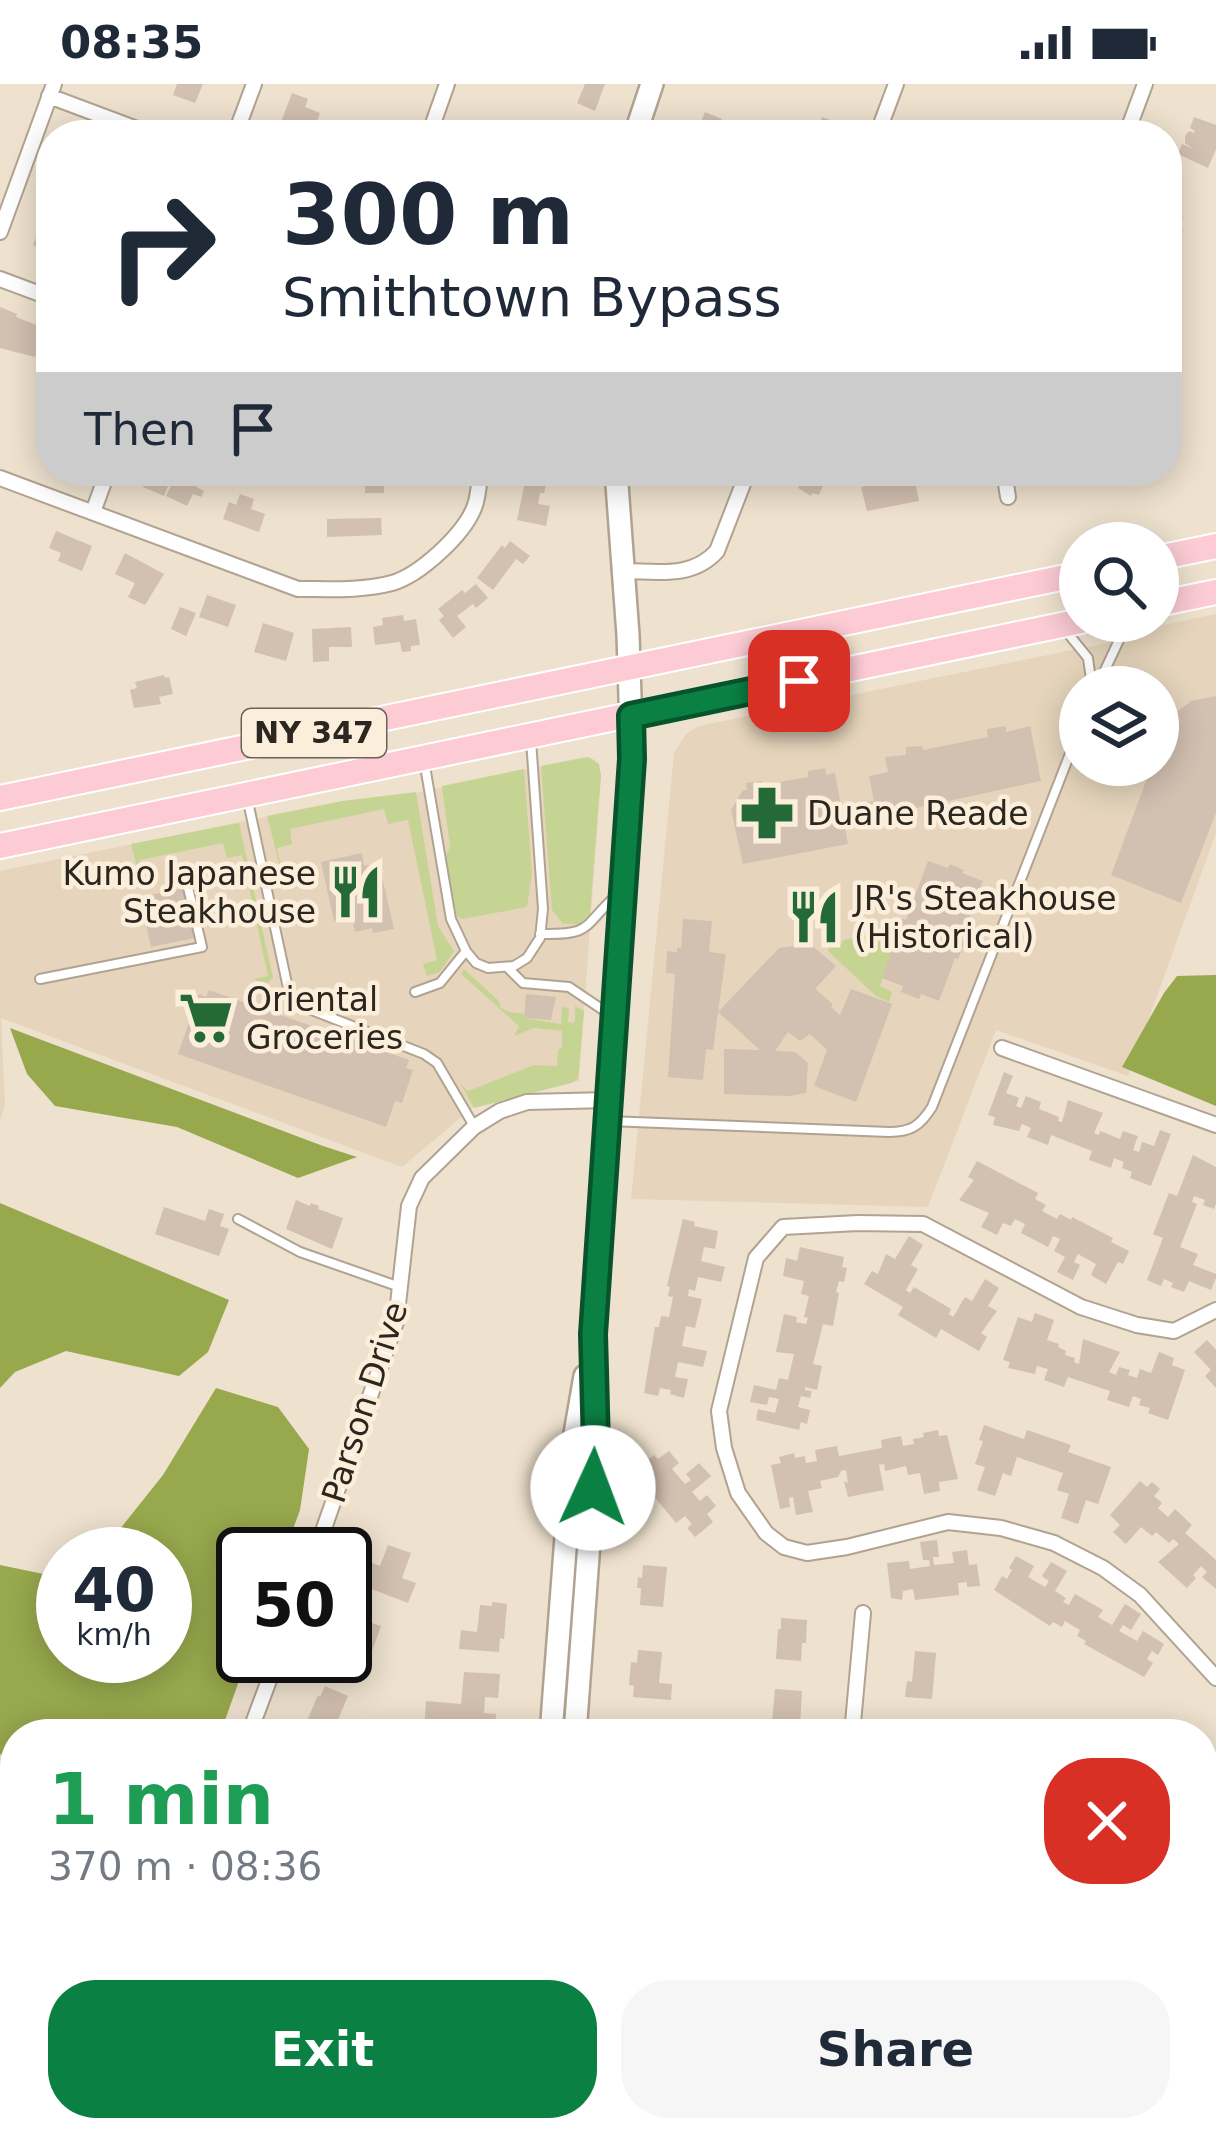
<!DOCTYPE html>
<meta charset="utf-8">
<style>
:root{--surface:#fff;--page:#f6f6f7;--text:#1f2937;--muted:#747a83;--accent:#0b8043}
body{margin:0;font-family:"DejaVu Sans",sans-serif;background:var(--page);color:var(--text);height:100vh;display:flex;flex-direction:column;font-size:45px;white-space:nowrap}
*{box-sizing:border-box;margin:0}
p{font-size:39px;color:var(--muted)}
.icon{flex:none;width:66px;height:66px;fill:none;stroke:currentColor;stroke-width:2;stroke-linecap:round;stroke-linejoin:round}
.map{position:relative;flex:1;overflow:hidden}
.details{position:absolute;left:0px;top:1635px;width:1218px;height:423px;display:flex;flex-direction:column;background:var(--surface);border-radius:48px 48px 0 0;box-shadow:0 6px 30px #0003}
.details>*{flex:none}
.banner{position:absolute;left:36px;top:36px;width:1146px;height:366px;border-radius:48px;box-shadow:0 6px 30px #0003;background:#fff;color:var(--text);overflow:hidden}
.controls{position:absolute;left:1059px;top:438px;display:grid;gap:24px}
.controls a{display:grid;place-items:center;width:120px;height:120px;border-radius:50%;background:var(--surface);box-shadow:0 6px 30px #0003;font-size:60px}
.speed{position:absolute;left:36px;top:1443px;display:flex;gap:24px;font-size:60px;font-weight:700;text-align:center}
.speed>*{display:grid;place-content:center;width:156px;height:156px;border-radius:50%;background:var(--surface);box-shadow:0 6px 30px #0003;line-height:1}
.speed small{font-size:30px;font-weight:400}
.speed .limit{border:6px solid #111;border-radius:18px;background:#fff;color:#111}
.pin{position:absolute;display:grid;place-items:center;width:102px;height:102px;color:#fff;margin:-51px;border-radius:24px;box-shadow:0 6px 18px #0006}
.me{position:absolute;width:132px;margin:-66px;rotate:2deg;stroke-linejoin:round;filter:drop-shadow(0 0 9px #0008)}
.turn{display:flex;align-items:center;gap:42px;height:252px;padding:0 48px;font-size:54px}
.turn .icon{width:156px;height:156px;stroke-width:2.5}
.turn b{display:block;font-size:84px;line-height:102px}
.then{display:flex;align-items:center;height:114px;padding:0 48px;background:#0003;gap:24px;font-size:45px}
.round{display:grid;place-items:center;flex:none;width:126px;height:126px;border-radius:48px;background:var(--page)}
.head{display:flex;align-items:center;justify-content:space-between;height:204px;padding:0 48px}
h1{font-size:72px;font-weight:700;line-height:90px;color:#1e9e55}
.action{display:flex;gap:24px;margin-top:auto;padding:24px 48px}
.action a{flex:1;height:138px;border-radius:48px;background:var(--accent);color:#fff;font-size:48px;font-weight:700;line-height:138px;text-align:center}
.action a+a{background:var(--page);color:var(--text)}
.status{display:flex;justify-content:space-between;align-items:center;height:84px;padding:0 60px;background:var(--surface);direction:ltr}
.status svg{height:33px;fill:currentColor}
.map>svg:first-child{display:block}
.built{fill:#e6d5bc;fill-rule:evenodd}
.green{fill:#c6d493}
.forest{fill:#97a84d}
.building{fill:#d2c0b1}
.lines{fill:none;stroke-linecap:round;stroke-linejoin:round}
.service-casing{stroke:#b0a391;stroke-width:12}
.minor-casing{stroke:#b0a391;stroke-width:18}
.secondary-casing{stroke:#b0a391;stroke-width:26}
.trunk-casing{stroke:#fff;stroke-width:28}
.service{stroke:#fff;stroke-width:8}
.minor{stroke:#fff;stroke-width:14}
.secondary{stroke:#fff;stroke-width:21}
.trunk{stroke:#fccbd4;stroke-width:24}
.route-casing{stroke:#07532c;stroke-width:30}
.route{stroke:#0b8043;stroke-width:21}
.labels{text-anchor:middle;stroke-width:9;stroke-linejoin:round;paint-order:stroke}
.shield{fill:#fbeedb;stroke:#696257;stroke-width:3}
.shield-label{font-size:30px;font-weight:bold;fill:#2b261f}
.poi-label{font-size:33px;fill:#2b261f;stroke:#fbeedb;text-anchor:start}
.street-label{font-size:33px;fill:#2b261f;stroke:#fbeedb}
</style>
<div class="status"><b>08:35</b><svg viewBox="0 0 49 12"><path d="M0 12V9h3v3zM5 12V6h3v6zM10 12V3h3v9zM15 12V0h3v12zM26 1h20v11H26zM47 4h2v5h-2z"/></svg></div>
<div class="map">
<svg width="1216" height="2057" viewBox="0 0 1216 2057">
<rect width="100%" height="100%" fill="#eee1ce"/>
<path class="built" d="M1216,530V749L1128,992L996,946L928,1123L631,1115L674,669L686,650L699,642L1136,553L1145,545ZM1080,603H1158V681H1080Z
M584,673L595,676L601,691L579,997L478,1019L402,1083L1,934L5,1022L0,1036V787L343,717L410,710Z"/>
<path class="green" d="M589,673L599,680L601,691L590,830L579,840H563L552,826L541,682Z
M524,685L532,790L527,823L462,835L457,832L444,774L450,763L442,702Z
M416,708L438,842L454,867L440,888L427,892L423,880L437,876L408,736L388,740L384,725L290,745L292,760L277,764L281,784L296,783L281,787L267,732L343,717Z
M239,739L273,894L265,901L254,895L268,892L242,771L227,774L223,759L140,776L139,792L131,760Z
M900,845L880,902L892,908L889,918L876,912L828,867L830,862L841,860L843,856Z
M464,885L499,917L501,924L509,928L524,930V934L561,940L562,923L569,924L568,938L573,939L575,936V922L584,927L578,995L571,999L474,1024L460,999L468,1007L534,981L557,982L558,966L562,963V947L534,944L514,952L519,942L461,890Z
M0,1681L15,1686V1863L0,1858Z"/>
<path class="forest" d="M1216,891V1022L1122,983L1164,909L1177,892Z
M10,944L323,1062L357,1073L298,1094L177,1043L55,1022L27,990Z
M0,1119L229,1216L208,1268L179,1292L66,1267L15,1288L0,1304Z
M216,1304L278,1323L309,1365L300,1426L284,1470H243V1572H248L220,1650H15V1675L0,1670V1481L63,1494V1572H165V1470H100L163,1391Z"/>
<path class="building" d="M177,0H203L195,19L173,11Z
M585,0H605L595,27L577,19Z
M292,9L308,15L305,23L320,29L312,51H293L278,46Z
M705,28L722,35L720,38L726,41L723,48L717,46L715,51H684L688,40L698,44Z
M822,33L845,41L841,51H815Z
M1194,33L1216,41V65L1208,84L1178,70L1182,60L1192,64L1185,59V52L1189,47L1194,49L1195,47L1190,44Z
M1169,128L1183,133L1179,143L1183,145L1167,192Z
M44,134L51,137V169L33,161Z
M0,223L17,230L16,233L49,246L41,266L38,265L35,273L0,264Z
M150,387H170L164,400L168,402L164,412L143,403Z
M805,387H829L819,411L812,409L811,412L798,404Z
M896,387H913L919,417L867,427L861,403L871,401L870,394Z
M365,390H384V409H365Z
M176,391L204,407L201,413L193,410L187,422L166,412Z
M526,393L547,397L544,409H540L538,420L550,422L546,442L517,436Z
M240,410L254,415L251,425L265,430L259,448L223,435L229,418L236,421Z
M381,434L382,451L327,453V435Z
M56,447L92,462L82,487L58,477L61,469L49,464Z
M510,457L530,472L523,480L516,475L493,506L477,494L502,461L505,464Z
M125,469L164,490L145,521L128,513L135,499L115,490Z
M476,500L488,514L476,524L473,520L457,532L466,543L453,554L439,536L444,532L438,525L462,506L465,509Z
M207,511L236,521L228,543L199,533Z
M180,523L196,529L186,552L171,545Z
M403,531L404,537L416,535L420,561L411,562V567L402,568L400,558L375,561L373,543L383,541L382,534Z
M263,539L294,549L286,577L254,568Z
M351,543L352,563H329V577L313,578L312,545Z
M164,591L165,594L169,593L173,610L159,613L161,620L134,624L130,606L137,604L135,598Z
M1216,612V729L1181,819L1111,791L1152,681H1158V666L1171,632L1191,617Z
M1006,642V648L1030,642L1041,697L860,736L858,720L874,717L869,692L888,688L885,673L906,671V663L922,662L923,666L988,653L987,645Z
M825,684L826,691L835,689L848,760L743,780L731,726L743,706H747L746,699L762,697L763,701L808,693V687Z
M362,769L364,782L379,779L394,845L373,849L372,844L355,848L352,833L334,837L321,778Z
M928,777L948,784L950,780L964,786L962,789L983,797L961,856L965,858L958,875L955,874L939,917L921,910L919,915L901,908L903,902L882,894L896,855L893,854L900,834L906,836Z
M185,804L188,816L202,813L204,824L194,826L200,853L151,863L140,813Z
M683,835L712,837L709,868L726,870L713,966L706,965L703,996L668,993L675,890L666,889L667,867L677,868V864H681Z
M810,860L836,882L815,905L833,920L831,923L840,931L851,905L892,920L856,1018L814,1002L827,966L810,950L800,957L788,948L775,967L795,968L808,979L806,1009L789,1012L724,1010V965L760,966L718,928L779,864Z
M209,906L409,976L406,984L413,986L402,1019L395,1017L386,1043L178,970L199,910L206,913Z
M526,910L556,913L551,936L524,934Z
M1004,988L1013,992L1006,1009L1019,1014L1016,1022L1021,1024L1026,1012L1041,1018L1039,1025L1059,1033L1058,1037L1062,1038L1068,1016L1103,1029L1094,1049L1099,1051L1100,1047L1120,1055L1123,1047L1138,1052L1133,1066L1139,1068L1142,1058L1154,1062L1160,1046L1171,1050L1151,1102L1130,1094L1132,1088L1122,1084L1124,1078L1114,1074L1111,1084L1089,1076L1092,1067L1051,1051L1048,1061L1027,1053L1031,1044L1022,1040L1019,1047L993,1041L995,1033L988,1031Z
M1193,1071L1216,1083V1120L1214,1125L1203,1121L1205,1116L1194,1112L1192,1118L1197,1120L1180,1163L1198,1170L1193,1181L1216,1190V1194L1211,1206L1189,1197L1184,1208L1171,1203L1173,1199L1164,1195L1161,1202L1147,1196L1163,1154L1153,1150L1169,1109L1177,1112Z
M977,1077L1038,1109L1035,1115L1046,1121L1042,1127L1057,1135L1060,1130L1071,1136L1072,1133L1113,1154L1111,1158L1129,1167L1123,1180L1118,1178L1106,1200L1091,1191L1096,1180L1078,1170L1074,1178L1080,1181L1073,1196L1057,1188L1065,1173L1054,1167L1060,1155L1053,1152L1048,1163L1021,1149L1025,1140L1015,1135L1011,1142L1003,1139L997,1151L981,1143L989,1129L959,1116L974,1096L968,1093Z
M296,1116L310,1122L311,1119L319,1122L318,1125L343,1134L332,1165L286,1145Z
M164,1123L205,1137L209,1125L224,1130L220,1142L229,1145L219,1172L155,1150Z
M683,1135L695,1138L694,1142L718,1147L715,1165L704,1163L701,1177L725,1183L721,1198L698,1193L695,1207L689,1205L688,1212L702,1215L695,1244L686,1242L682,1262L707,1267L703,1283L678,1278L675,1293L688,1295L684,1314L670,1310L671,1306L660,1304L658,1312L644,1309L655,1243H659L661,1232L669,1233L673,1213L668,1212L670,1203L667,1202Z
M909,1152L923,1161L911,1181L918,1185L906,1206L910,1209L914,1203L951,1225L949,1230L953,1233L965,1213L972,1217L985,1195L999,1204L988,1222L997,1227L981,1249L987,1253L979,1267L941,1245L936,1254L898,1231L903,1223L864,1200L872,1187L878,1190L886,1170L895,1175Z
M800,1163L844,1173L842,1183L847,1184L844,1198L839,1197L836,1208L839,1209L833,1242L823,1240L813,1280L822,1282L817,1306L805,1303V1306L812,1307L810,1314L801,1312L798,1323L810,1326L807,1340L801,1338L799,1346L756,1336L758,1325L775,1329L779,1315L769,1313L767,1321L750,1318L754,1301L776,1306L779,1294L788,1296L794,1270L776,1268L784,1230L797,1233L796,1238L806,1240L808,1234L804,1233L809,1212L801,1210L804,1197L783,1192L786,1174L797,1177Z
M1035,1229L1054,1236L1047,1256L1059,1260L1058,1263L1066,1267L1065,1271L1075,1274L1074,1278L1079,1280L1083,1255L1120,1268L1109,1288L1116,1291L1119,1283L1130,1286L1128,1291L1137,1294L1140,1285L1151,1289L1159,1268L1174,1274L1172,1281L1185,1286L1168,1336L1148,1329L1150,1324L1139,1321L1141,1315L1133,1312L1129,1323L1107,1316L1110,1307L1068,1293L1064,1303L1044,1296L1048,1285L1037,1282L1035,1290L1008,1284L1010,1278L1003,1276L1018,1233L1032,1238Z
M1207,1256L1216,1266V1304L1205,1292L1211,1286L1194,1268Z
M984,1341L1024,1355L1027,1346L1071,1361L1068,1368L1111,1383L1098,1420L1086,1416L1078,1440L1061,1434L1069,1410L1057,1406L1063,1389L1017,1373L1011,1392L1003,1389L995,1412L977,1406L985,1383L975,1380L983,1357L979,1356Z
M938,1346L939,1352L947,1351L958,1395L939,1398L940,1407L924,1410L920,1389L908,1391L906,1382L885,1387L884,1380L879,1381L884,1406L848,1413L844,1397L848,1399L846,1386L841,1387L838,1393L820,1397L822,1404L808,1407L813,1428L796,1431L793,1413L789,1414L790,1423L780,1425L771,1381L781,1379L779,1373L794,1369L795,1374L805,1372L806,1379L817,1377L815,1366L837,1362L839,1372L882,1364L881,1356L901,1352L903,1362L914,1360L913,1355L924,1353L923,1349Z
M669,1367L679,1379L672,1385L685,1400L691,1396L686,1390L699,1379L711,1392L692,1408L700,1417L707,1411L716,1422L707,1430L713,1438L695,1453L687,1444L692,1440L685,1432L676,1439L648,1405L656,1398L650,1390L645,1394L638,1384L654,1371L658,1375Z
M1140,1397L1147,1403L1152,1398L1160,1405L1154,1412L1162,1419L1158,1424L1168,1433L1175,1425L1192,1441L1185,1449L1216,1476V1505L1202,1493L1207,1488L1201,1482L1193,1491L1196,1494L1187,1504L1158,1478L1179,1460L1173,1455L1169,1459L1156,1448L1152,1452L1141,1443L1126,1460L1113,1448L1120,1441L1110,1431Z
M937,1456L939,1473H933L934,1481L954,1479L952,1468L967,1466L969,1481L977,1480L980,1502L967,1503V1498L958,1499L959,1511L915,1516L913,1505L903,1507L902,1516L891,1514L887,1479L909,1477L910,1485L930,1482L929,1476H923L920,1458Z
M388,1461L411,1469L402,1494L416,1499L408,1519L356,1499L365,1476L380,1482Z
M1016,1472L1034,1482L1028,1493L1045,1503L1049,1497L1042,1492L1051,1478L1067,1487L1055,1507L1066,1514L1063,1518L1069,1521L1075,1510L1103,1526L1098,1533L1112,1541L1125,1520L1141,1530L1131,1546L1123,1541L1119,1547L1137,1557L1143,1547L1164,1560L1158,1571L1152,1567L1147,1575L1153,1579L1144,1593L1084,1560L1086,1557L1077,1552L1080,1546L1065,1537L1062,1543L1053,1538L1050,1542L994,1506L1002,1492L1007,1495L1012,1486L1009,1484Z
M643,1481L667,1483L663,1523L640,1521L641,1504H637L638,1493L642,1494Z
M492,1518L507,1520L504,1555L500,1554L499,1568L459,1565L461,1546L477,1548L480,1521L492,1522Z
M351,1532L381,1542L372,1567L362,1564L355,1581L331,1573L345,1572V1549Z
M781,1534L807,1536L806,1559H802L801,1577L776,1575L778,1545H781Z
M638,1566L662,1568L659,1599L672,1600L671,1616L633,1613L634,1602L629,1601L631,1578L637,1579Z
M915,1567L936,1569L932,1615L905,1613L907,1597L912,1598Z
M464,1588L500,1590L498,1614L485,1613L484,1629L496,1630L495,1650L424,1647L426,1617L461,1620Z
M325,1602L348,1612L332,1650H319L304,1644L318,1611L320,1613Z
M775,1605L802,1607L800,1642L792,1641L791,1650H760L761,1638H772Z
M745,2043H799L795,2057H760L743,2051Z"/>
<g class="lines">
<defs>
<path id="service" d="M1066,547L1088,574L1092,603
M1097,603L1128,537
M424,676L451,835L466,867L476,879L488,884L514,882L527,874L540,854L543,825L531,656
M1089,681L1119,691
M247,713L291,918L424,970L437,979L474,1042
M540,850C594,851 581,843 617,811
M507,883L523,899L569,903L609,930
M40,895L202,863L186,795
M415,908L440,899L466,867
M608,1037L889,1048C911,1048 920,1042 932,1023L1080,644
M238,1135L300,1168L400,1203"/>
<path id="minor" d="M49,12L153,51
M235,51L254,0
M429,51L447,0
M877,51L896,0
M1126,51L1145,0
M0,148L54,0
M0,195L51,214
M1004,387L1008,413
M0,394L298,505C329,505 362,507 392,499C420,491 463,451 474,424C479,412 479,399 480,387
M93,428L108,387
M623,487C657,487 692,495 717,467L748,387
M1002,964L1216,1041
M1216,1226L1174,1247L1137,1241L1081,1223L923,1140L858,1139L783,1143L756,1174L719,1327L724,1364L738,1409L766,1449L784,1463L807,1469L847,1463L948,1438L1001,1444L1054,1459L1103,1484L1140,1511L1216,1594
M315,1470L396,1238L409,1122L422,1094L474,1043L500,1027L527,1018L609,1016
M249,1650L278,1572
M852,1650L863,1529
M1203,1769L1216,1774
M0,1999L15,2004
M100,2057L105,2043
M927,2057L932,2043
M1213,2057L1216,2049"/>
<path id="secondary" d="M635,51L652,0
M551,1650L573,1361L585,1292
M575,1650L596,1363L593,1250L632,675L628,551L616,387
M520,2057L521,2043
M544,2057L545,2043"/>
<path id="trunk" d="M1158,474L1216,462
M1158,520L1216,508
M0,714L1080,490
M0,762L1081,537"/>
</defs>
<use href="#service" class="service-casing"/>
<use href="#minor" class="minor-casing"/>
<use href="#secondary" class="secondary-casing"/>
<use href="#trunk" class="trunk-casing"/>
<use href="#service" class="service"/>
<use href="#minor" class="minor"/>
<use href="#secondary" class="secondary"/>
<use href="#trunk" class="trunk"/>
</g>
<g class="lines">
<defs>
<path id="route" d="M593,1404L596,1363L593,1250L632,675L631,632L799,597"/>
</defs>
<use href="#route" class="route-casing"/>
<use href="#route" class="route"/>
</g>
<defs>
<symbol id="pharmacy-bare" viewBox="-9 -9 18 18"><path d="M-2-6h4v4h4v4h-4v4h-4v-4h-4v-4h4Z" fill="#236a36" stroke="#fbeedb" stroke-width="2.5" paint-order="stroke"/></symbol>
<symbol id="restaurant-bare" viewBox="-9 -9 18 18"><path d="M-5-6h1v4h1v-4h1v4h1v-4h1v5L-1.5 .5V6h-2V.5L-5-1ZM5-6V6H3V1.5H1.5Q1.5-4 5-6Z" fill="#236a36" stroke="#fbeedb" stroke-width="2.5" paint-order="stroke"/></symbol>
<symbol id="supermarket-bare" viewBox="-9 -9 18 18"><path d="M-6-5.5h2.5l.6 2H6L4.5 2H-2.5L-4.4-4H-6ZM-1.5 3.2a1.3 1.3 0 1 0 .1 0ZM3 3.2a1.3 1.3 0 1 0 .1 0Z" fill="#236a36" stroke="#fbeedb" stroke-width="2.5" paint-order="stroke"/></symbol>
</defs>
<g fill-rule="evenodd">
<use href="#pharmacy-bare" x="729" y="691" width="76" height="76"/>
<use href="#restaurant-bare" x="318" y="770" width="76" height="76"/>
<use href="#restaurant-bare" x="776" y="795" width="76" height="76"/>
<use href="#supermarket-bare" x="168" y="896" width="76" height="76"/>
</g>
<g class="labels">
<rect class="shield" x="242" y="625" width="144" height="48" rx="9"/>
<g class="shield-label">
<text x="314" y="659">NY 347</text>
</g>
<g class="poi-label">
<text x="807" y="741">Duane Reade</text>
<text x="316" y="801" text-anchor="end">Kumo Japanese<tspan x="316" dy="38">Steakhouse</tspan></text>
<text x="854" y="826">JR's Steakhouse<tspan x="854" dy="38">(Historical)</tspan></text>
<text x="246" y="927">Oriental<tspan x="246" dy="38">Groceries</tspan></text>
</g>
<g class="street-label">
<text transform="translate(364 1318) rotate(-72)" y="12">Parson Drive</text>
</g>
</g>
</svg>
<div class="controls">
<a><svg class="icon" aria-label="search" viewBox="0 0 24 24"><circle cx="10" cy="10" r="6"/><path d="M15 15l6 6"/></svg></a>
<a><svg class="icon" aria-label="layers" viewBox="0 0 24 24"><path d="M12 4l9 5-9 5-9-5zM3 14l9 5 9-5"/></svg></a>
</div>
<div class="speed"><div>40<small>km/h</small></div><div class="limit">50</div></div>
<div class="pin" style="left:799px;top:597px;background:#d93025"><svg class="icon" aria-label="arrive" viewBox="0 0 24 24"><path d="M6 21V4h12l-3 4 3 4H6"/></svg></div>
<svg class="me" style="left:593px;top:1404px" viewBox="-20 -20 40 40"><circle r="19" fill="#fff"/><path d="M0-13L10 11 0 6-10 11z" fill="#0b8043"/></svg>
<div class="banner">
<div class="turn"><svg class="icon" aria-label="right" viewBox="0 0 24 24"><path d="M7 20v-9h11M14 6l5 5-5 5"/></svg><div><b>300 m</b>Smithtown Bypass</div></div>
<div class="then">Then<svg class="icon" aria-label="arrive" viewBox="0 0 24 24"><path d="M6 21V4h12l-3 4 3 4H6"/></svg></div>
</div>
<section class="details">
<div class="head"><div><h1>1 min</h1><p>370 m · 08:36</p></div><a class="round" style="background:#d93025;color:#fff"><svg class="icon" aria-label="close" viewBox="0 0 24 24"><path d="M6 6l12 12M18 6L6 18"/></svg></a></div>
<div class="action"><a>Exit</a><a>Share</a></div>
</section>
</div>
